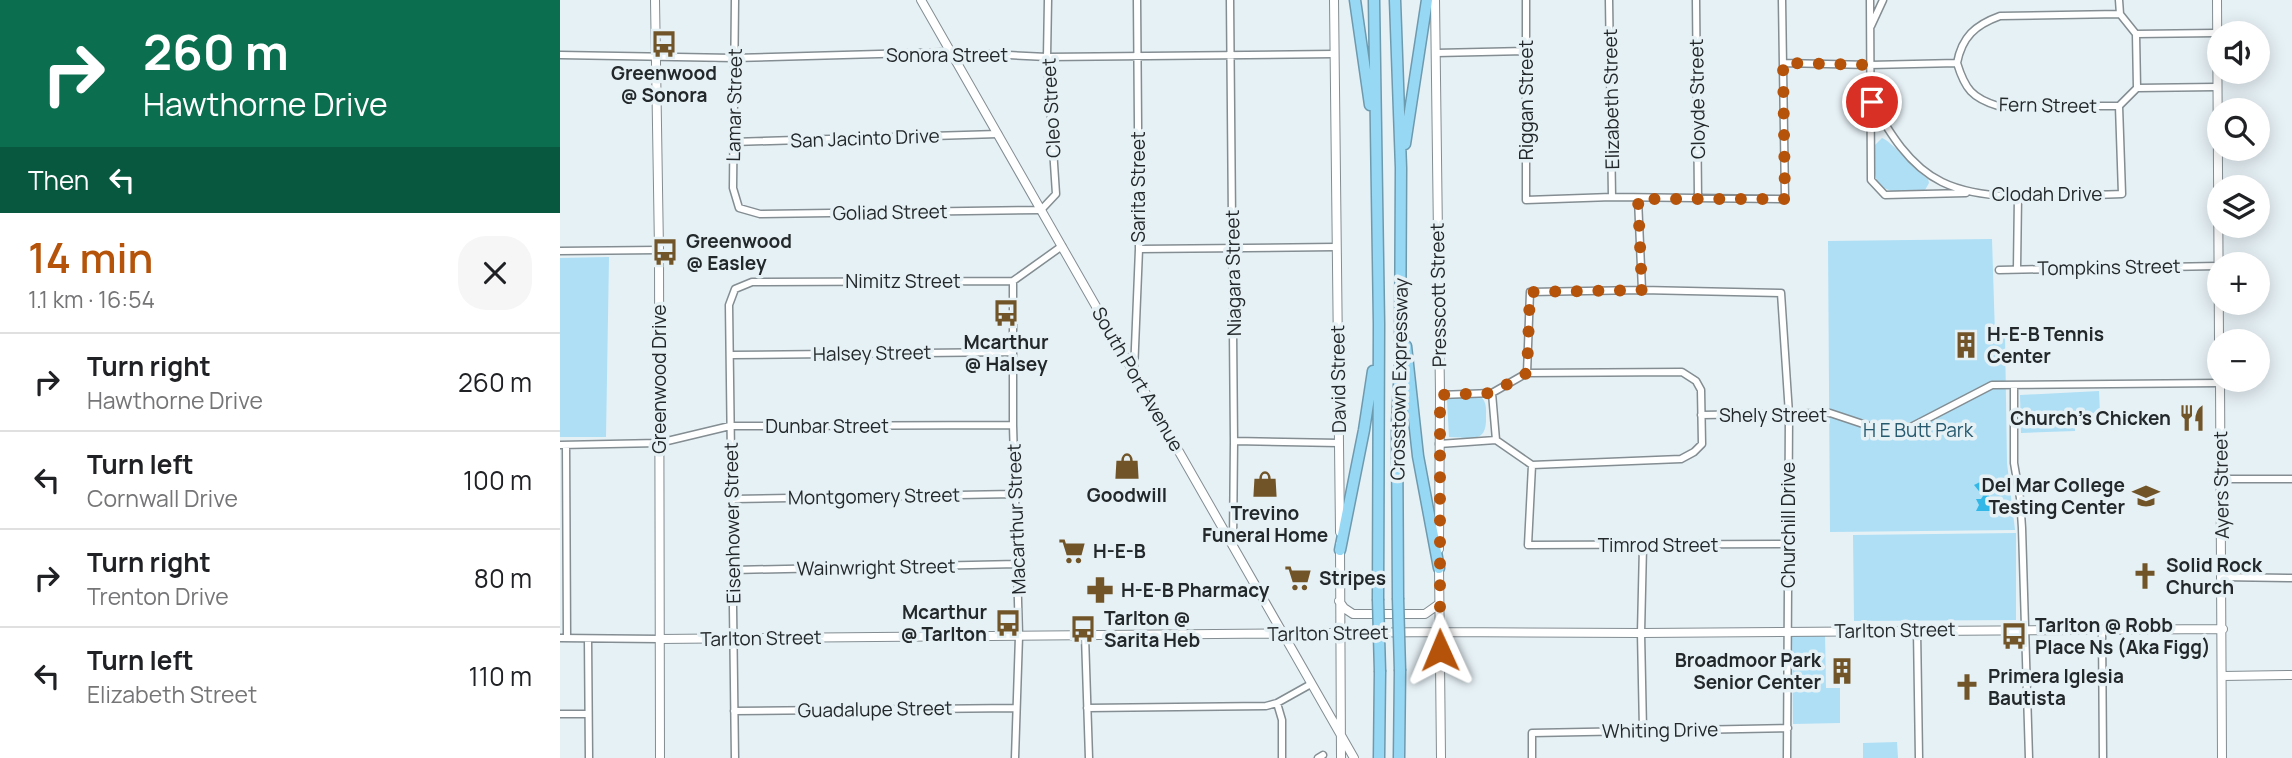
<!DOCTYPE html>
<meta charset="utf-8">
<style>
:root{--surface:#fff;--page:#f6f6f6;--text:#202124;--muted:#757577;--line:#e0e0e0;--accent:#b45309}
body{margin:0;font-family:Manrope,sans-serif;background:var(--page);color:var(--text);height:100vh;display:flex;flex-direction:column;font-size:26px;white-space:nowrap}
*{box-sizing:border-box;margin:0}
p{font-size:23px;color:var(--muted)}
.icon{flex:none;width:38px;height:38px;fill:none;stroke:currentColor;stroke-width:2;stroke-linecap:round;stroke-linejoin:round}
.map{position:relative;flex:1;overflow:hidden}
.sheet{display:flex;flex-direction:column;background:var(--surface);width:560px}
.sheet>*{flex:none}
.guide{background:#0b6e4f;color:#fff;overflow:hidden}
.buttons{position:absolute;left:1647px;top:21px;display:grid;gap:14px}
.buttons a{display:grid;place-items:center;width:63px;height:63px;border-radius:50%;background:var(--surface);box-shadow:0 4px 18px #0003;font-size:35px}
.pin{position:absolute;display:grid;place-items:center;width:60px;height:60px;color:#fff;margin:-30px;border:4px solid #fff;border-radius:50%;box-shadow:0 2px 7px #0007}
.me{position:absolute;width:77px;margin:-38px;rotate:359deg;stroke-linejoin:round;filter:drop-shadow(0 0 5px #0008)}
.turn{display:flex;align-items:center;gap:24px;height:147px;padding:0 28px;font-size:32px}
.turn .icon{width:91px;height:91px;stroke-width:2.5}
.turn b{display:block;font-size:49px;line-height:60px}
.then{display:flex;align-items:center;height:66px;padding:0 28px;background:#0003;gap:14px;font-size:26px}
.round{display:grid;place-items:center;flex:none;width:74px;height:74px;border-radius:28px;background:var(--page)}
.overview{display:flex;align-items:center;justify-content:space-between;height:119px;padding:0 28px}
h1{font-size:42px;font-weight:600;line-height:52px;color:var(--accent)}
ul{padding:0;list-style:none}
li{display:flex;align-items:center;gap:21px;height:98px;padding:0 28px;border-top:2px solid var(--line)}
li div{flex:1}
li b{display:block;font-size:26px}
li em{font-style:normal}
main{display:flex;flex:1;min-height:0}
.map>svg:first-child{display:block}
.green{fill:#aedff5}
.water{fill:#32b7e7}
.lines{fill:none;stroke-linecap:round;stroke-linejoin:round}
.street-casing{stroke:#838d92;stroke-width:9}
.secondary-casing{stroke:#838d92;stroke-width:10}
.highway-casing{stroke:#6e9aae;stroke-width:13}
.street{stroke:#fff;stroke-width:6}
.secondary{stroke:#fff;stroke-width:8}
.highway{stroke:#97d8f5;stroke-width:10}
.highway-bridge-casing{stroke:#6e9aae;stroke-width:13;stroke-linecap:butt}
.highway-bridge{stroke:#97d8f5;stroke-width:10}
.route{stroke:#b45309;stroke-width:12;stroke-dasharray:0 21.6}
.labels{text-anchor:middle;stroke-width:7;stroke-linejoin:round;paint-order:stroke}
.street-label{font-size:19px;fill:#23282a;stroke:#e6f1f6}
.poi-label{font-size:19px;font-weight:bold;fill:#23282a;stroke:#e6f1f6;text-anchor:start}
.park-label{font-size:19px;fill:#275a6e;stroke:#e6f1f6}
</style>
<main>
<section class="sheet">
<div class="guide">
<div class="turn"><svg class="icon" aria-label="right" viewBox="0 0 24 24"><path d="M7 20v-9h11M14 6l5 5-5 5"/></svg><div><b>260 m</b>Hawthorne Drive</div></div>
<div class="then">Then<svg class="icon" aria-label="left" viewBox="0 0 24 24"><path d="M17 20v-9H6M10 6l-5 5 5 5"/></svg></div>
</div>
<div class="overview"><div><h1>14 min</h1><p>1.1 km · 16:54</p></div><a class="round"><svg class="icon" aria-label="close" viewBox="0 0 24 24"><path d="M6 6l12 12M18 6L6 18"/></svg></a></div>
<ul>
<li><svg class="icon" aria-label="right" viewBox="0 0 24 24"><path d="M7 20v-9h11M14 6l5 5-5 5"/></svg><div><b>Turn right</b><p>Hawthorne Drive</p></div><em>260 m</em></li>
<li><svg class="icon" aria-label="left" viewBox="0 0 24 24"><path d="M17 20v-9H6M10 6l-5 5 5 5"/></svg><div><b>Turn left</b><p>Cornwall Drive</p></div><em>100 m</em></li>
<li><svg class="icon" aria-label="right" viewBox="0 0 24 24"><path d="M7 20v-9h11M14 6l5 5-5 5"/></svg><div><b>Turn right</b><p>Trenton Drive</p></div><em>80 m</em></li>
<li><svg class="icon" aria-label="left" viewBox="0 0 24 24"><path d="M17 20v-9H6M10 6l-5 5 5 5"/></svg><div><b>Turn left</b><p>Elizabeth Street</p></div><em>110 m</em></li>
</ul>
</section>
<div class="map">
<svg width="1732" height="758" viewBox="0 0 1732 758">
<rect width="100%" height="100%" fill="#e6f1f6"/>
<path class="green" d="M1322,138C1330,140 1357,171 1368,179L1369,183L1365,190C1357,192 1350,192 1342,192C1309,191 1315,171 1314,146Z
M1432,239L1435,335L1445,336L1447,463L1455,530L1270,532L1268,241Z
M49,257L46,437H0V258Z
M1539,391L1540,413L1515,414V431L1461,433L1460,395Z
M920,396C927,402 926,408 926,417C927,445 910,437 889,437L887,400L890,397Z
M1456,533V620L1294,621L1293,535Z
M1265,634L1266,688H1280V723L1233,724L1232,636Z
M1337,742L1338,758H1303V743Z"/>
<path class="water" d="M1422,481L1432,484L1427,491L1430,498V511H1416L1419,505L1416,499H1421L1423,496L1414,485Z"/>
<g class="lines">
<defs>
<path id="street" d="M175,0L173,188L179,208L200,214L481,210L496,194L487,57L488,0
M670,0L674,441L673,544
M966,0V200L1052,197L1225,199L1222,0
M1049,0L1052,197
M1136,0L1138,198
M1310,0L1311,180L1325,195L1406,193
M1311,26L1323,0
M1576,34L1656,33
M876,53L966,51
M0,55L174,58L391,52L487,57L774,54
M1223,63L1310,65L1397,63
M1397,63C1402,37 1415,25 1440,16L1560,14
M1397,63C1405,89 1412,98 1438,106H1559
M1577,88L1656,87
M1312,102C1329,132 1349,166 1382,182C1429,205 1509,195 1562,194L1559,106L1577,88L1576,34L1560,14L1559,0
M173,142L438,134
M1078,199L1082,290
M579,249L776,247
M0,251L99,250
M1457,269L1458,196
M1439,270L1658,266
M453,281V425L459,636L455,758
M171,355L453,352
M574,372L579,249L577,0
M967,373L970,292L1082,290L1221,293L1229,414L1227,758
M1454,385V463L1460,498L1462,528L1469,758
M932,393L936,440
M1141,415L1270,413L1315,428L1333,430L1351,427L1432,385L1660,383
M674,441L779,443
M879,444L936,440L972,465L1121,459L1134,452L1142,444L1141,390L1136,381L1122,372L967,373L932,393L880,395
M0,445L99,443L170,426L453,425
M6,445L7,638
M972,465L968,545L1227,544
M1661,479H1732
M173,499L454,494
M1083,546L1081,633L1083,730
M174,570L459,564
M1661,577L1732,578
M1542,629L1543,758
M1357,630L1359,758
M525,636L529,758
M0,638L100,639
M28,639L29,758
M717,703L722,720V758
M527,708L706,706L717,703L751,684
M174,711L455,708
M0,714H28
M175,758L169,305L175,289L192,282L453,281L502,246
M758,758L763,755
M972,758V733L1228,728"/>
<path id="secondary" d="M95,0L99,250L100,758
M361,0L794,758
M774,0L780,532
M875,0L880,395L879,549
M1657,0L1659,341
M1660,380L1662,758
M780,545L781,758
M879,565L881,758
M779,601L784,608L793,614H865L879,604
M100,639L880,632L1081,633L1663,629
M1662,676L1732,675"/>
<path id="highway" d="M795,0L810,105
M814,0L819,324L818,599
M835,0L841,168L840,365L837,423L838,598
M845,144L867,0
M846,346L858,456L879,568
M780,550L804,430L813,371
M819,758L820,672
M839,758L840,671"/>
</defs>
<use href="#street" class="street-casing"/>
<use href="#secondary" class="secondary-casing"/>
<use href="#highway" class="highway-casing"/>
<use href="#street" class="street"/>
<use href="#secondary" class="secondary"/>
<use href="#highway" class="highway"/>
<defs>
<path id="highway-bridge" d="M838,598L840,671
M818,599L820,672"/>
</defs>
<use href="#highway-bridge" class="highway-bridge-casing"/>
<use href="#highway-bridge" class="highway-bridge"/>
</g>
<g class="lines">
<path class="route" d="M880,650V395L932,393L967,373L970,292L1082,290L1078,199H1225L1223,63L1310,65L1312,102"/>
</g>
<defs>
<symbol id="bus-bare" viewBox="-9 -9 18 18"><path d="M-5-6H5V4H4V6H2V4H-2V6H-4V4H-5ZM-3.5-4V0h7V-4ZM-3.5 1.2v1.5H-2V1.2ZM2 1.2v1.5H3.5V1.2Z" fill="#715528" stroke="#e6f1f6" stroke-width="2.5" paint-order="stroke"/></symbol>
<symbol id="building-bare" viewBox="-9 -9 18 18"><path d="M-4-6H4V6H1V3H-1V6H-4ZM-2.5-4.3h1.7v1.8h-1.7ZM.8-4.3h1.7v1.8H.8ZM-2.5-1h1.7V.8h-1.7ZM.8-1h1.7V.8H.8Z" fill="#715528" stroke="#e6f1f6" stroke-width="2.5" paint-order="stroke"/></symbol>
<symbol id="restaurant-bare" viewBox="-9 -9 18 18"><path d="M-5-6h1v4h1v-4h1v4h1v-4h1v5L-1.5 .5V6h-2V.5L-5-1ZM5-6V6H3V1.5H1.5Q1.5-4 5-6Z" fill="#715528" stroke="#e6f1f6" stroke-width="2.5" paint-order="stroke"/></symbol>
<symbol id="shop-bare" viewBox="-9 -9 18 18"><path d="M-5-2.5h2.3a2.7 3.5 0 0 1 5.4 0H5L5.5 6h-11ZM-1.5-2.5h3a1.5 2.3 0 0 0-3 0Z" fill="#715528" stroke="#e6f1f6" stroke-width="2.5" paint-order="stroke"/></symbol>
<symbol id="university-bare" viewBox="-9 -9 18 18"><path d="M0-5L7-2L0 1L-7-2ZM-4 1L0 2.5L4 1V4Q0 6-4 4Z" fill="#715528" stroke="#e6f1f6" stroke-width="2.5" paint-order="stroke"/></symbol>
<symbol id="supermarket-bare" viewBox="-9 -9 18 18"><path d="M-6-5.5h2.5l.6 2H6L4.5 2H-2.5L-4.4-4H-6ZM-1.5 3.2a1.3 1.3 0 1 0 .1 0ZM3 3.2a1.3 1.3 0 1 0 .1 0Z" fill="#715528" stroke="#e6f1f6" stroke-width="2.5" paint-order="stroke"/></symbol>
<symbol id="church-bare" viewBox="-9 -9 18 18"><path d="M-1.2-6h2.4v3.5h3.3v2.4h-3.3V6h-2.4V-.1h-3.3v-2.4h3.3Z" fill="#715528" stroke="#e6f1f6" stroke-width="2.5" paint-order="stroke"/></symbol>
<symbol id="pharmacy-bare" viewBox="-9 -9 18 18"><path d="M-2-6h4v4h4v4h-4v4h-4v-4h-4v-4h4Z" fill="#715528" stroke="#e6f1f6" stroke-width="2.5" paint-order="stroke"/></symbol>
</defs>
<g fill-rule="evenodd">
<use href="#bus-bare" x="85" y="25" width="38" height="38"/>
<use href="#bus-bare" x="86" y="233" width="38" height="38"/>
<use href="#bus-bare" x="427" y="294" width="38" height="38"/>
<use href="#building-bare" x="1387" y="326" width="38" height="38"/>
<use href="#restaurant-bare" x="1613" y="399" width="38" height="38"/>
<use href="#shop-bare" x="548" y="447" width="38" height="38"/>
<use href="#shop-bare" x="686" y="465" width="38" height="38"/>
<use href="#university-bare" x="1567" y="477" width="38" height="38"/>
<use href="#supermarket-bare" x="493" y="532" width="38" height="38"/>
<use href="#church-bare" x="1566" y="557" width="38" height="38"/>
<use href="#supermarket-bare" x="719" y="559" width="38" height="38"/>
<use href="#pharmacy-bare" x="521" y="571" width="38" height="38"/>
<use href="#bus-bare" x="429" y="604" width="38" height="38"/>
<use href="#bus-bare" x="504" y="610" width="38" height="38"/>
<use href="#bus-bare" x="1435" y="617" width="38" height="38"/>
<use href="#building-bare" x="1263" y="652" width="38" height="38"/>
<use href="#church-bare" x="1388" y="668" width="38" height="38"/>
</g>
<g class="labels">
<g class="street-label">
<text x="387" y="62">Sonora Street</text>
<text transform="translate(1051 99) rotate(-91)" y="7">Elizabeth Street</text>
<text transform="translate(1137 99) rotate(-91)" y="7">Cloyde Street</text>
<text transform="translate(966 100) rotate(-90)" y="7">Riggan Street</text>
<text transform="translate(174 105) rotate(-89)" y="7">Lamar Street</text>
<text transform="translate(1488 105) rotate(1)" y="7">Fern Street</text>
<text transform="translate(491 108) rotate(-93)" y="7">Cleo Street</text>
<text transform="translate(305 138) rotate(-2)" y="7">San Jacinto Drive</text>
<text transform="translate(578 187) rotate(-90)" y="7">Sarita Street</text>
<text x="1487" y="201">Clodah Drive</text>
<text transform="translate(330 212) rotate(-1)" y="7">Goliad Street</text>
<text transform="translate(1549 267) rotate(-1)" y="7">Tompkins Street</text>
<text transform="translate(673 273) rotate(-91)" y="7">Niagara Street</text>
<text x="343" y="288">Nimitz Street</text>
<text transform="translate(878 295) rotate(-91)" y="7">Presscott Street</text>
<text transform="translate(312 353) rotate(-1)" y="7">Halsey Street</text>
<text transform="translate(99 379) rotate(-90)" y="7">Greenwood Drive</text>
<text transform="translate(578 379) rotate(60)" y="7">South Port Avenue</text>
<text transform="translate(778 379) rotate(-91)" y="7">David Street</text>
<text transform="translate(839 379) rotate(-89)" y="7">Crosstown Expressway</text>
<text x="1213" y="422">Shely Street</text>
<text x="267" y="433">Dunbar Street</text>
<text transform="translate(1661 485) rotate(-91)" y="7">Ayers Street</text>
<text transform="translate(314 496) rotate(-1)" y="7">Montgomery Street</text>
<text transform="translate(456 519) rotate(-92)" y="7">Macarthur Street</text>
<text transform="translate(172 523) rotate(-91)" y="7">Eisenhower Street</text>
<text transform="translate(1228 525) rotate(-90)" y="7">Churchill Drive</text>
<text x="1098" y="552">Timrod Street</text>
<text transform="translate(316 567) rotate(-1)" y="7">Wainwright Street</text>
<text transform="translate(1335 630) rotate(-1)" y="7">Tarlton Street</text>
<text transform="translate(768 633) rotate(-1)" y="7">Tarlton Street</text>
<text transform="translate(201 638) rotate(-1)" y="7">Tarlton Street</text>
<text transform="translate(315 709) rotate(-1)" y="7">Guadalupe Street</text>
<text transform="translate(1100 730) rotate(-1)" y="7">Whiting Drive</text>
</g>
<g class="poi-label">
<text x="104" y="80" text-anchor="middle">Greenwood<tspan x="104" dy="22">@ Sonora</tspan></text>
<text x="126" y="248">Greenwood<tspan x="126" dy="22">@ Easley</tspan></text>
<text x="1427" y="341">H-E-B Tennis<tspan x="1427" dy="22">Center</tspan></text>
<text x="446" y="349" text-anchor="middle">Mcarthur<tspan x="446" dy="22">@ Halsey</tspan></text>
<text x="1611" y="425" text-anchor="end">Church's Chicken</text>
<text x="1565" y="492" text-anchor="end">Del Mar College<tspan x="1565" dy="22">Testing Center</tspan></text>
<text x="567" y="502" text-anchor="middle">Goodwill</text>
<text x="705" y="520" text-anchor="middle">Trevino<tspan x="705" dy="22">Funeral Home</tspan></text>
<text x="533" y="558">H-E-B</text>
<text x="1606" y="572">Solid Rock<tspan x="1606" dy="22">Church</tspan></text>
<text x="759" y="585">Stripes</text>
<text x="561" y="597">H-E-B Pharmacy</text>
<text x="427" y="619" text-anchor="end">Mcarthur<tspan x="427" dy="22">@ Tarlton</tspan></text>
<text x="544" y="625">Tarlton @<tspan x="544" dy="22">Sarita Heb</tspan></text>
<text x="1475" y="632">Tarlton @ Robb<tspan x="1475" dy="22">Place Ns (Aka Figg)</tspan></text>
<text x="1261" y="667" text-anchor="end">Broadmoor Park<tspan x="1261" dy="22">Senior Center</tspan></text>
<text x="1428" y="683">Primera Iglesia<tspan x="1428" dy="22">Bautista</tspan></text>
</g>
<g class="park-label">
<text x="1358" y="437">H E Butt Park</text>
</g>
</g>
</svg>
<div class="buttons">
<a><svg class="icon" aria-label="sound" viewBox="0 0 24 24"><path d="M4 9h4l5-4v14l-5-4H4zM17 9q2 3 0 6"/></svg></a>
<a><svg class="icon" aria-label="search" viewBox="0 0 24 24"><circle cx="10" cy="10" r="6"/><path d="M15 15l6 6"/></svg></a>
<a><svg class="icon" aria-label="layers" viewBox="0 0 24 24"><path d="M12 4l9 5-9 5-9-5zM3 14l9 5 9-5"/></svg></a>
<a>+</a>
<a>−</a>
</div>
<div class="pin" style="left:1312px;top:102px;background:#d93025"><svg class="icon" aria-label="arrive" viewBox="0 0 24 24"><path d="M6 21V4h12l-3 4 3 4H6"/></svg></div>
<svg class="me" style="left:880px;top:650px" viewBox="-20 -20 40 40"><path d="M0-17L14 15 0 8-14 15z" fill="#b45309" stroke="#fff" stroke-width="4"/></svg>
</div>
</main>
